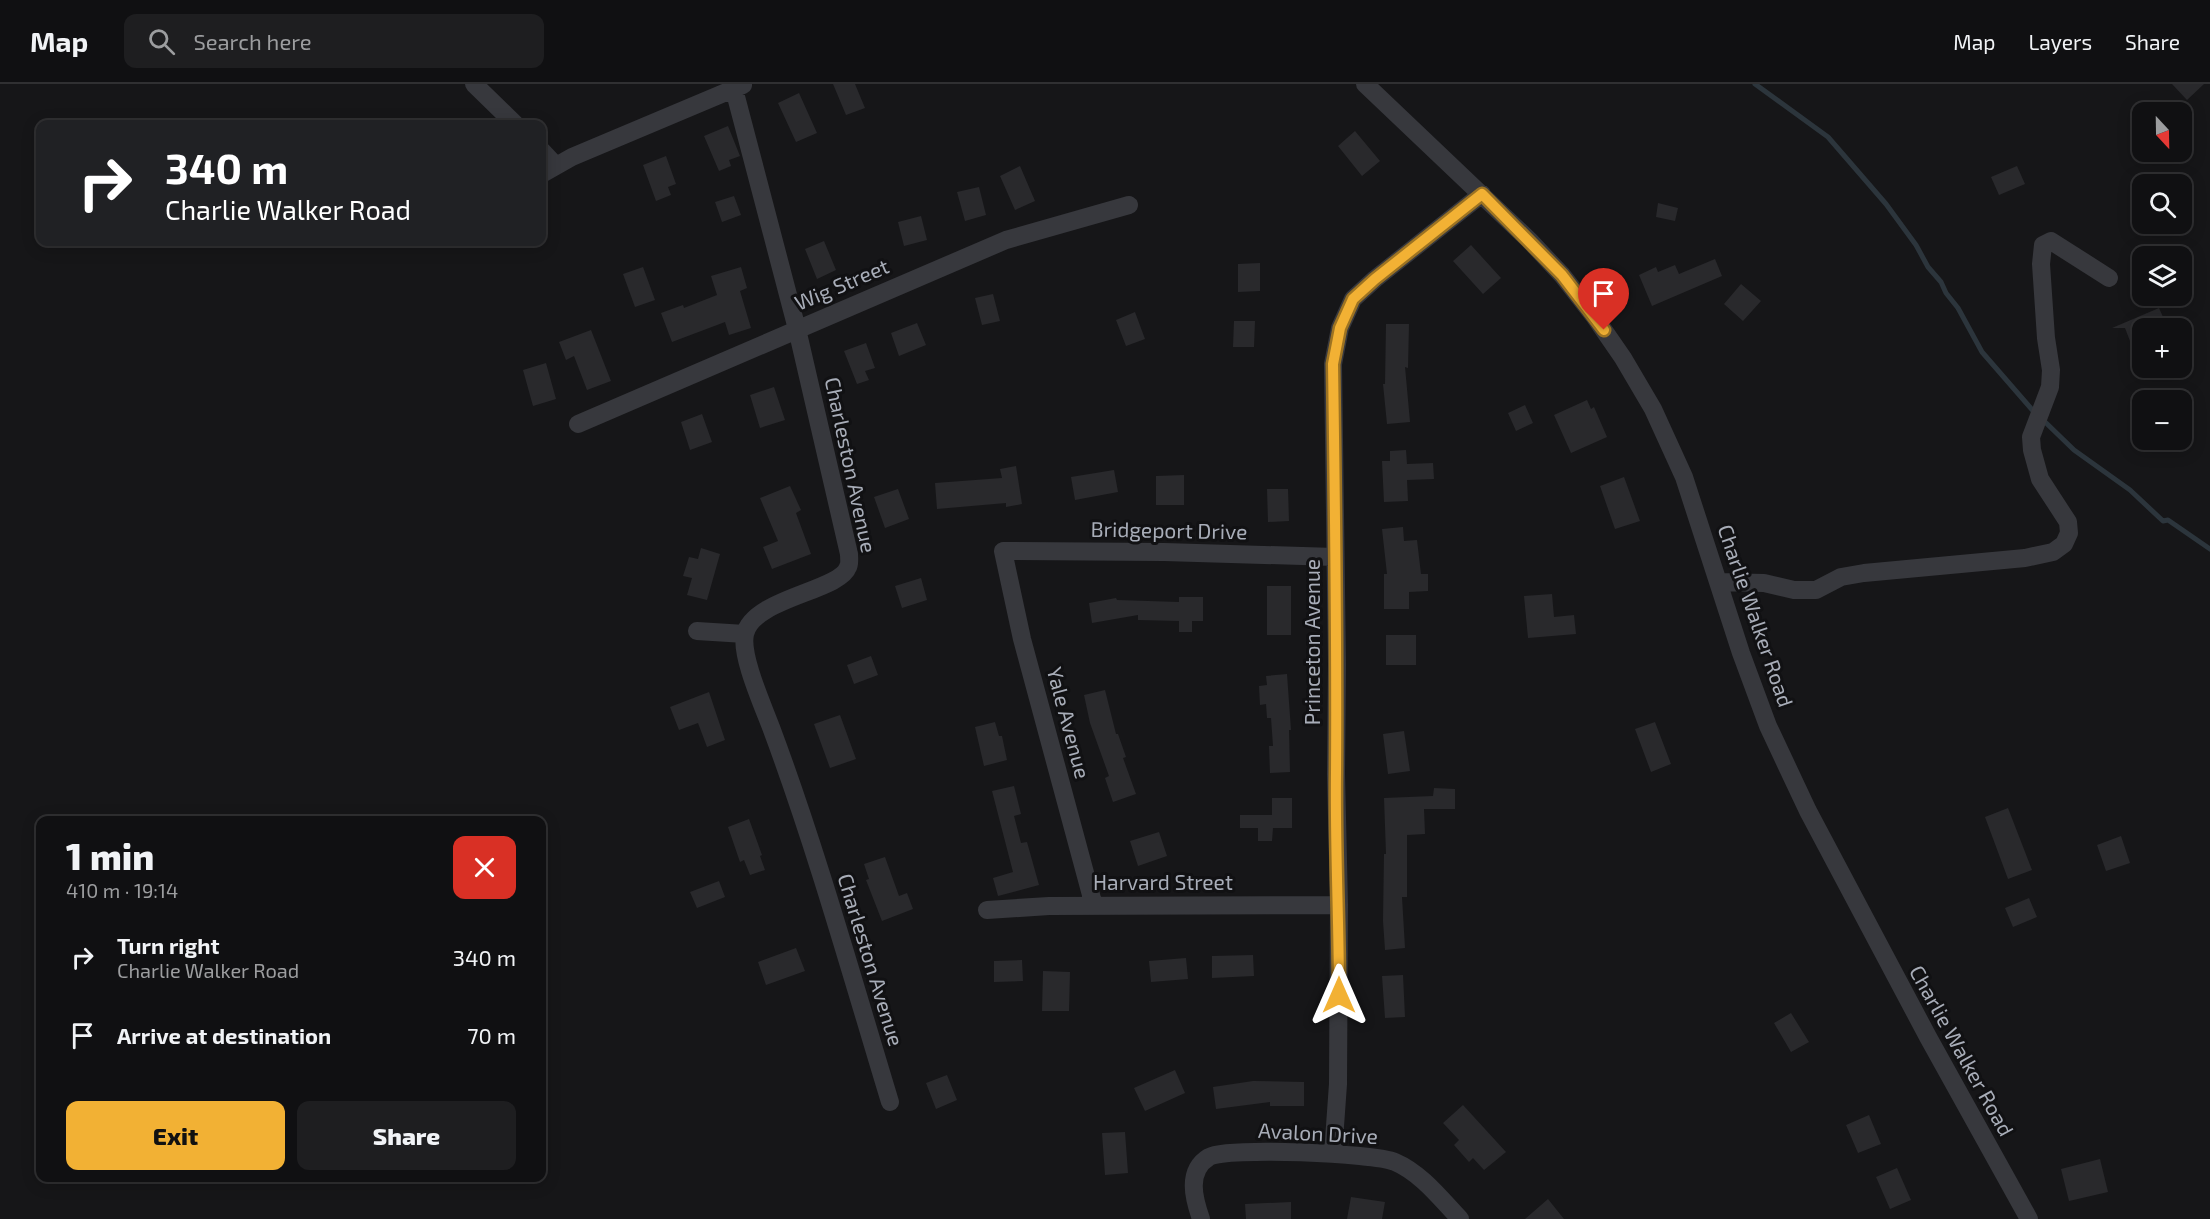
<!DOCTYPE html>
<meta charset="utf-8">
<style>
:root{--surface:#101012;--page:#1e1e20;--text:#f1f3f6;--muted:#9c9d9f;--line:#303032;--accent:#f2b134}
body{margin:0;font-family:"Exo 2",sans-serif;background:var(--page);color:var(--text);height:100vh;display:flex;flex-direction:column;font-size:22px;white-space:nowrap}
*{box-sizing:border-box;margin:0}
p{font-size:20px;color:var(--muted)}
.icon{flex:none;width:33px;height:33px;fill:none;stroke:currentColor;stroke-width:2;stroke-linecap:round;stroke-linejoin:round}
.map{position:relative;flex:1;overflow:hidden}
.drawer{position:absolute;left:36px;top:732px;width:510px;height:366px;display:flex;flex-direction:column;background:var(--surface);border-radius:12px;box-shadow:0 3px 15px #0003,0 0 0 2px var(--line)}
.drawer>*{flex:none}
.guide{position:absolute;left:36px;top:36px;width:510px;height:126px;border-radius:12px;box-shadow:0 3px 15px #0003,0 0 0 2px var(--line);background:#202124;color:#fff;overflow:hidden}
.needle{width:39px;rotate:158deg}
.fabs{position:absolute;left:2132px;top:18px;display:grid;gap:12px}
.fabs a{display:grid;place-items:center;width:60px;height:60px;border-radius:12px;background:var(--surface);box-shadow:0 3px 15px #0003,0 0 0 2px var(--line);font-size:30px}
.pin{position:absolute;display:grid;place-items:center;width:51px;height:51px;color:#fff;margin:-62px -26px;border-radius:50% 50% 50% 0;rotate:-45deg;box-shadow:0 0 6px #0007}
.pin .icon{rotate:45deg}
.me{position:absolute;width:66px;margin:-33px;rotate:0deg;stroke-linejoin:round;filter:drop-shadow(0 0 4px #0008)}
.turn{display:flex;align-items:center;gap:21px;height:126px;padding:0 30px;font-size:27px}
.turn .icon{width:78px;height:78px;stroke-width:2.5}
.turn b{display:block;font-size:42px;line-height:51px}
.round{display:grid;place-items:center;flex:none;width:63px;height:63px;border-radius:12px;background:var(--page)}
.summary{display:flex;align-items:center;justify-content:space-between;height:102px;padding:0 30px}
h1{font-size:36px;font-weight:800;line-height:45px}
.button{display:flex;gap:12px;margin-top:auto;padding:12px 30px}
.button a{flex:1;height:69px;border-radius:12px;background:var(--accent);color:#111;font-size:24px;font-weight:800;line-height:69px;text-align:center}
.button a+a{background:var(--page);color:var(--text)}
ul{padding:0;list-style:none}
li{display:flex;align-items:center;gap:18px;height:78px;padding:0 30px}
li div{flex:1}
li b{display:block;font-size:22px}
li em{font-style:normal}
header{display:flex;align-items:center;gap:36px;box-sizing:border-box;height:84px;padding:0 30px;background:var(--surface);border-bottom:2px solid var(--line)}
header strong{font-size:28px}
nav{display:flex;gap:33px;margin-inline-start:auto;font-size:21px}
.search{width:420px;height:54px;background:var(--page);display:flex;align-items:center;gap:15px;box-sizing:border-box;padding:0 21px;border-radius:12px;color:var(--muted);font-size:22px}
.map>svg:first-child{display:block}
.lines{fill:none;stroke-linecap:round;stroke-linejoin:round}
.stream{stroke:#2c353c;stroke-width:5}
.building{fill:#29292c}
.minor{stroke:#37383d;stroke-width:18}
.route-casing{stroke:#9d7322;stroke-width:15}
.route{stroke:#f2b134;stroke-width:10}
.labels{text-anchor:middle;stroke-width:6;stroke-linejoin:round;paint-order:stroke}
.street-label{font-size:21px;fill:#a8adb8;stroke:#111113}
</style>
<header>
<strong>Map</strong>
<div class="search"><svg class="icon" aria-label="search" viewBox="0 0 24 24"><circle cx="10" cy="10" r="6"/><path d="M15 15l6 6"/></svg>Search here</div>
<nav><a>Map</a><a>Layers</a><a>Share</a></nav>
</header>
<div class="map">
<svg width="2210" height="1135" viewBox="0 0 2210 1135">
<rect width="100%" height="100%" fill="#161618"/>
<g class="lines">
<path class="stream" d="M1755,0L1828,53L1886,120L1916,161L1928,183L1941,198L1946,209L1958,224L1982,268L2035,329
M2042,335L2074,366L2130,406L2163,437L2168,436L2210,465"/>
</g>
<path class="building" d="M833,0H855L865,24L846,31Z
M2172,0H2204L2187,16Z
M799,9L817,49L796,58L778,19Z
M728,42L740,72L729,76L731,82L719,87L704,52Z
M1355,47L1380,77L1362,92L1338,62Z
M666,72L676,100L668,103L671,111L656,117L643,81Z
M1020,82L1035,117L1015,126L1000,92Z
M2017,82L2025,100L1999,111L1991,93Z
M979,103L986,131L965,137L957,108Z
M734,112L741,131L722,138L715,118Z
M1658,119L1678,124L1675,137L1656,133Z
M921,132L927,156L904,162L898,138Z
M824,157L836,186L817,195L805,165Z
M1471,161L1501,194L1483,210L1453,177Z
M1715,175L1722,192L1652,222L1639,191L1656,183L1658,188L1675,181L1679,190Z
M1260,179V207L1238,208V180Z
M643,183L655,216L635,223L623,190Z
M741,183L747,204L740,207L751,244L729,251L725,238L672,258L661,229L683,221L684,224L717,211L711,192Z
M1741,200L1761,217L1743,237L1724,220Z
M993,210L1000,237L982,241L975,214Z
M2159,224L2168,244H2142V252L2130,257L2125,244H2112Z
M1135,228L1145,255L1126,262L1116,236Z
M1234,237H1255L1254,263H1233Z
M917,239L926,261L899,272L891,249Z
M1386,240H1409L1408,284L1405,283L1410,338L1387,340L1383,300H1385Z
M591,246L611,297L587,306L574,272L566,276L559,258Z
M866,259L875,284L865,287L869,296L857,300L844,267Z
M546,279L556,315L533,322L523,286Z
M774,303L785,336L760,344L750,311Z
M1587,316L1591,325L1594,323L1607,353L1571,369L1554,331Z
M1525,321L1533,339L1516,347L1508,329Z
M702,330L712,358L690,366L681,338Z
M1406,366L1407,380L1433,379L1434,395L1407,396L1408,417L1384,418L1382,377H1390V367Z
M1016,382L1022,420L1006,423V419L937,425L935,399L1002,394L1000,385Z
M1114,386L1118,408L1075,416L1071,393Z
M1184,391V421H1156V392Z
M1624,393L1640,437L1615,445L1600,402Z
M790,402L801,426L796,429L811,470L772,485L763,463L778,457L760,414Z
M898,405L909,435L885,444L874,413Z
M1267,405H1288L1289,437L1268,438Z
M1403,443L1404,457L1417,456L1421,490H1428V507L1409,508V525H1384V490H1387L1382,445Z
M701,464L720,470L707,516L687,511L692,494L683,492L689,473L698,475Z
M921,494L927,516L902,524L895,502Z
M1267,502H1291V551H1267Z
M1552,510L1554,533L1574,531L1576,550L1528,554L1524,512Z
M1179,513H1203V537H1192V548H1179V537L1138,536V531L1092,539L1089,519L1116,514L1117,516L1179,518Z
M1386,551H1416V581H1386Z
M871,572L878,591L854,600L847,581Z
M1287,590L1291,646H1289L1290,688L1270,689L1269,662H1273L1271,634H1267L1266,620L1260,621L1259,602L1267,601L1266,592Z
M1105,606L1116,650H1118L1126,673L1123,674L1136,710L1113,718L1105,694L1109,692L1090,639L1084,611Z
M709,608L725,656L707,663L698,639L679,646L670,623Z
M840,631L856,675L830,684L814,640Z
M995,638L999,652H1002L1007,676L984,682L975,643Z
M1655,638L1671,680L1651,688L1635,645Z
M1404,647L1410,687L1388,690L1383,650Z
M1014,702L1021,730L1014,732L1021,759L1027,758L1039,801L998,812L993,794L1013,788L992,707Z
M1434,704L1455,705V725H1424L1425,750L1407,751V813H1402L1405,864L1385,866L1383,837L1384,770H1386L1384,714L1433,712Z
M1272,714H1292V744H1273L1272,757H1258V744H1240V731H1272Z
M2008,724L2032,786L2008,795L1985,733Z
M749,735L762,771L760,772L765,786L750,791L744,776L740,778L728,743Z
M1159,748L1167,772L1138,782L1130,757Z
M2121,752L2130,779L2106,787L2097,761Z
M885,773L899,812L907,809L913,825L882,837L866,796L869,795L864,780Z
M719,797L725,813L697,824L690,808Z
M2029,814L2037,833L2013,843L2005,824Z
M796,864L805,887L766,901L758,878Z
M1253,871L1254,892L1212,894V872Z
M1186,874L1188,895L1151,898L1149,877Z
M1022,876L1023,897L994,898V877Z
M1043,887L1070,888L1069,927H1042Z
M1403,891L1405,933L1385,934L1382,892Z
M1791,929L1809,958L1791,968L1774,939Z
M1175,986L1185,1009L1145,1027L1134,1004Z
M947,991L957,1016L936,1025L926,999Z
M1253,997L1304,998V1022H1270V1018L1216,1025L1213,1003Z
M1463,1021L1506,1068L1484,1086L1473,1074L1469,1078L1454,1061L1459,1056L1443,1039Z
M1869,1031L1881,1060L1858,1069L1846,1041Z
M1125,1048L1128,1089L1105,1091L1102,1049Z
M2100,1075L2108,1108L2069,1117L2061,1085Z
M1897,1084L1911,1116L1890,1125L1876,1093Z
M1351,1113L1385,1118L1382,1135H1347Z
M1548,1115L1564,1135H1525Z
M1291,1118V1135H1246L1245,1120Z"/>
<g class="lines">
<path class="minor" d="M474,0L515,40
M1365,0L1529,156L1562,191L1594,232L1623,274L1653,325L1684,393L1741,569L1768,642L1808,727L1928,953L2029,1135
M734,5L797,245L849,470C849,474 850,480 848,483C840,507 753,514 745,550C740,572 764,624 772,646C817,767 852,893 890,1018
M542,67L556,82
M542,90L572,73L743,1
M578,340L1006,156L1129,121
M1719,498L1764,499L1794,506H1816L1841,493L1864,489L2025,474L2053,468L2064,460L2069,449L2068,438L2040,395L2032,366L2031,353L2050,303L2051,286L2046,254L2041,180L2043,161L2051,157L2109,194
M697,547L745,550
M1094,822L1022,555L1003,467L1164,468L1335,473
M987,826L1049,822L1339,821
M1333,1070L1338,1000L1339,821L1336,690L1337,580L1333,280L1340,244L1353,215L1375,195L1482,110
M1201,1135C1194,1115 1186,1087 1209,1073C1227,1063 1374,1069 1395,1078C1421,1089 1441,1115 1460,1135"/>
</g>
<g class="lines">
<defs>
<path id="route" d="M1339,911C1339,837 1335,763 1336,688C1337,552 1335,416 1333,280L1340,244L1353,215L1375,195L1482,110L1562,191L1604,246"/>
</defs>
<use href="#route" class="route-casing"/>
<use href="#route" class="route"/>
</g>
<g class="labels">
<g class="street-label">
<text transform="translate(842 201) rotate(-23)" y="7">Wig Street</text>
<text transform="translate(850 381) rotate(78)" y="7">Charleston Avenue</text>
<text transform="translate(1169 447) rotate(1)" y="7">Bridgeport Drive</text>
<text transform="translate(1755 532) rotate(71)" y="7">Charlie Walker Road</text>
<text transform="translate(1313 558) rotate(-90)" y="7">Princeton Avenue</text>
<text transform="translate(1068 639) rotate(75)" y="7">Yale Avenue</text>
<text x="1163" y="806">Harvard Street</text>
<text transform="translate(870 876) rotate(73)" y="7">Charleston Avenue</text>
<text transform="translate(1961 967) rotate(61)" y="7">Charlie Walker Road</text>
<text transform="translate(1318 1050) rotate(3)" y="7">Avalon Drive</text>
</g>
</g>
</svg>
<div class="fabs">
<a><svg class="needle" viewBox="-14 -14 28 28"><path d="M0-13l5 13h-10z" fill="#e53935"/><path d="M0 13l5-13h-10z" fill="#9c9d9f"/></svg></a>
<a><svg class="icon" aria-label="search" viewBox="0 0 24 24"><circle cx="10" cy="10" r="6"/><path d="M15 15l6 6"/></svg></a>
<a><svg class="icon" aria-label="layers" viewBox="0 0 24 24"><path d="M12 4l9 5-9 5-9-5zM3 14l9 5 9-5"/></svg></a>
<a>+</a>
<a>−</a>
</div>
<div class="pin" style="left:1604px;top:246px;background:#d93025"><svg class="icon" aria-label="arrive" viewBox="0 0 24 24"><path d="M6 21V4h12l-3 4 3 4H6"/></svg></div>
<svg class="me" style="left:1339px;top:911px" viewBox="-20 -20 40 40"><path d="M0-17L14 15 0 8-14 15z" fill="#f2b134" stroke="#fff" stroke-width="4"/></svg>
<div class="guide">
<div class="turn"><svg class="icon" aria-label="right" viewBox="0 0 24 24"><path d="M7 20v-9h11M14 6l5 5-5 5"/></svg><div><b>340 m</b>Charlie Walker Road</div></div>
</div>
<section class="drawer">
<div class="summary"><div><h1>1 min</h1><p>410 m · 19:14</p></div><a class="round" style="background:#d93025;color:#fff"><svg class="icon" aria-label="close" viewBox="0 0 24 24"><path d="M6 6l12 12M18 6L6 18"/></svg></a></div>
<ul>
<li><svg class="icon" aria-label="right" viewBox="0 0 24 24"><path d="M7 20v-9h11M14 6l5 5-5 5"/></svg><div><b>Turn right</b><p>Charlie Walker Road</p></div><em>340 m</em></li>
<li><svg class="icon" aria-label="arrive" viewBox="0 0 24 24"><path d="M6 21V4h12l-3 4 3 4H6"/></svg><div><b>Arrive at destination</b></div><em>70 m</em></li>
</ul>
<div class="button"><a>Exit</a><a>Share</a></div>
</section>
</div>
